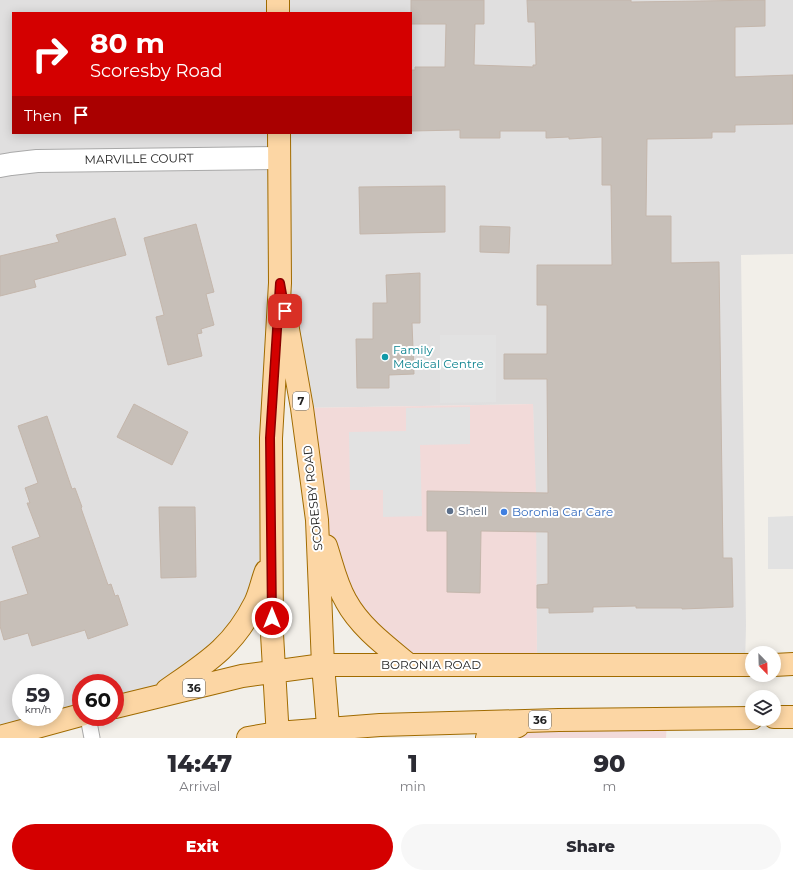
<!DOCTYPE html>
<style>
:root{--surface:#fff;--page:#f7f7f7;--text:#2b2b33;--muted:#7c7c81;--accent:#d40000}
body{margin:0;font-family:Montserrat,sans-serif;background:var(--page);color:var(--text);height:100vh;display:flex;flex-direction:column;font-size:15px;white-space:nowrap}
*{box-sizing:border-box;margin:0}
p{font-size:13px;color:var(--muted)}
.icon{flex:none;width:22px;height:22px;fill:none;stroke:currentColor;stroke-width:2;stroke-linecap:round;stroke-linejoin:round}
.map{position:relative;height:738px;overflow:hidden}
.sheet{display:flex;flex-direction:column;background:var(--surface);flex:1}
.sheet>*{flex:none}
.top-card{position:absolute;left:12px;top:12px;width:400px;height:122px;border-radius:0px;box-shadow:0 2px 10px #0003;background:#d40000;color:#fff;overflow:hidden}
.needle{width:26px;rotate:157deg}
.controls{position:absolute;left:745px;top:646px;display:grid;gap:8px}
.controls a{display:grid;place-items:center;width:36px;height:36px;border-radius:50%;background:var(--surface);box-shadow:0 2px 10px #0003;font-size:20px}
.speed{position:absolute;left:12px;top:674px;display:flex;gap:8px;font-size:20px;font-weight:700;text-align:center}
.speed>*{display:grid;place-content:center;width:52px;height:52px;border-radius:50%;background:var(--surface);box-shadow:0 2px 10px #0003;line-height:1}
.speed small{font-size:10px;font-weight:400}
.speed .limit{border:6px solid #d22;background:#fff;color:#111}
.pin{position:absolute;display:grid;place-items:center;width:34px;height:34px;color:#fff;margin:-17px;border-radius:8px;box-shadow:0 2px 6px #0006}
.me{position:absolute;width:44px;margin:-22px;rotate:0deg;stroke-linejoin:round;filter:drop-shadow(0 0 3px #0008)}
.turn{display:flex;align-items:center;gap:14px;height:84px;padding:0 12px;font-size:18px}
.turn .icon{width:52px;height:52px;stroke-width:2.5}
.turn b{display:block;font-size:28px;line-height:34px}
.then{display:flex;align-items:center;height:38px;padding:0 12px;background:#0003;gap:8px;font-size:15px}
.eta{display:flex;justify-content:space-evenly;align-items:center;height:68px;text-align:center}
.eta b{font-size:24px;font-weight:800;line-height:28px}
.action{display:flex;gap:8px;margin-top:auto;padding:8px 12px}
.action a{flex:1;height:46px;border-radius:24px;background:var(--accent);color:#fff;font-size:16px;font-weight:800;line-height:46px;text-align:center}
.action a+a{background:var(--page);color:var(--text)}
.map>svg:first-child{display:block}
.residential{fill:#e0dfdf;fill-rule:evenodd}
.commercial{fill:#f2dad9}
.parking{fill:#e2e2e2}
.building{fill:#c7bfb8;stroke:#c4b6ab}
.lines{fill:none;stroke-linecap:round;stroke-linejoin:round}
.service-casing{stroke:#a9a9a9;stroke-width:17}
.minor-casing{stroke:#a9a9a9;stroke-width:24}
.primary-casing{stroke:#a06b00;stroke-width:24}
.service{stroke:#fff;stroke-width:15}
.minor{stroke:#fff;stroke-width:22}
.primary{stroke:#fcd6a4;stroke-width:22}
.route-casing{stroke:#8a0000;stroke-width:10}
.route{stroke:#d40000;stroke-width:7}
.culture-dot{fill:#0f9aa8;stroke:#fff;stroke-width:1.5}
.service-dot{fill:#5c6f8a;stroke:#fff;stroke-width:1.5}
.shop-dot{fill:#3f7fe0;stroke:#fff;stroke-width:1.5}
.labels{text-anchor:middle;stroke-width:4;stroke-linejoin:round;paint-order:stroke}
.shield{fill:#fff;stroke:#646464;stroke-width:1}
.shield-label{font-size:11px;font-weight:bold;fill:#222}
.street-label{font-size:12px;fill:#222;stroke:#fff}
.culture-label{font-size:12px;fill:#0d838f;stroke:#fff;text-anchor:start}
.service-label{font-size:12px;fill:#4e5e75;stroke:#fff;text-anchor:start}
.shop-label{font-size:12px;fill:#366cbe;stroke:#fff;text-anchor:start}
</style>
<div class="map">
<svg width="793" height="738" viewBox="0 0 793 738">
<rect width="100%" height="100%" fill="#f2efe9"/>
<path class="residential" d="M0,0H793V254L741,255L746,626L745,665L537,666L533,404L302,408L280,286L271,554L216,656L115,707V683H81V715L0,737ZM13,13H411V133H13ZM21,683H55V717H21Z"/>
<path class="commercial" d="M533,404L536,492L537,666L409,665L336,577L302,408Z
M667,719L666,738H487L530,721Z"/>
<path class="parking" d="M440,335H496V402L440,403Z
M470,407V444L420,445L422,516L383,517V490H350L349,432L406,431V408Z
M793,516V569H768V517Z"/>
<path class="building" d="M411,0H484V24H475L474,65L533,67V65H536L535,22H528L527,0H631V2L765,0V26L735,27V77L793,75V124L735,125V132H712V138L647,139L646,216H671V263L719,262L723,558H732L733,607L682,609V608H636V606L593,607V612L549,613V608H537V585L548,584V532L481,531L480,593L447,592V531H427V491L548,493L547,379H504V354H547V305H537V265H612L611,185H602V137L569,139V137L546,138V131H500V138H460V130L411,131V70H415V67H445L446,24H411Z
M445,186V232L360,234L359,187Z
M115,218L126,255L34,280L36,287L0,296V256L59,242L56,235Z
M196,224L214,292L206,294L214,325L201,329L202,333L197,334L202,356L168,365L156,317L164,315L144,238Z
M480,226L510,227L509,253L480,252Z
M420,273V323H412L414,374L389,375V388H357L356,339H373V303H387L386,275Z
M134,404L188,432L172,465L117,437Z
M47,416L72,489L75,488L82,507L81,508L108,585L111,584L115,596L118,595L128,625L88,639L85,630L32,646L28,633L4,640L0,626V602L28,594L12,547L40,537L27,503H30L25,488L38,483L18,426Z
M159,507H195L196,577L161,578Z"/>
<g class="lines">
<defs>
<path id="service" d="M88,717L92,738"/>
<path id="minor" d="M0,166L11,164L37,161L279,158"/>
<path id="primary" d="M278,0V13
M286,318L302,408L317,520L323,665L329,738
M326,546C332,564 336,584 346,601C360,627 386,646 409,665
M774,665L793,664
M167,690C206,663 233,647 255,603C260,593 262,581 266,571
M115,707L242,676L323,665H752
M774,717H793
M0,737L81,715
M248,738L277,733L380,725L559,720L752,718
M278,738L272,634L271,438L280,283L279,133
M487,738L518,726"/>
</defs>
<use href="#service" class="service-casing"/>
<use href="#minor" class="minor-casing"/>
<use href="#primary" class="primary-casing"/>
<use href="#service" class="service"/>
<use href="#minor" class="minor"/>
<use href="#primary" class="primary"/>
</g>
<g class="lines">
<defs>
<path id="route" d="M272,618L270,438L280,283L285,311"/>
</defs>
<use href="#route" class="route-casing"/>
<use href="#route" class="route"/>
</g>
<circle class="culture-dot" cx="385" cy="357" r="4"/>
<circle class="service-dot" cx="450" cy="511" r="4"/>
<circle class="shop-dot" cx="504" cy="512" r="4"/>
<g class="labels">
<g class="shield">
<rect x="293" y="392" width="16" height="18" rx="3"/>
<rect x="183" y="679" width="22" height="18" rx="3"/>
<rect x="529" y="711" width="22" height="18" rx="3"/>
</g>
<g class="shield-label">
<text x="301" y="405">7</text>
<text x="194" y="692">36</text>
<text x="540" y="724">36</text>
</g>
<g class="street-label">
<text transform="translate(139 159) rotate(-1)" y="4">MARVILLE COURT</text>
<text transform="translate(313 498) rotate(-96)" y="4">SCORESBY ROAD</text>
<text x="431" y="669">BORONIA ROAD</text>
</g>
<g class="culture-label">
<text x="393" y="354">Family<tspan x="393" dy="14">Medical Centre</tspan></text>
</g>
<g class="service-label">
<text x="458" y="515">Shell</text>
</g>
<g class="shop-label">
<text x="512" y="516">Boronia Car Care</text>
</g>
</g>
</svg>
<div class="controls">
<a><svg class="needle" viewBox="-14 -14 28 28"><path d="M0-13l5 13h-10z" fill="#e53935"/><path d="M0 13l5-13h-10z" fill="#7c7c81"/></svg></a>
<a><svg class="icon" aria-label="layers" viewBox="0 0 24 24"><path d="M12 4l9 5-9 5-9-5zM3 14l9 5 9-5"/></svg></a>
</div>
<div class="speed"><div>59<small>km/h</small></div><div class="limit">60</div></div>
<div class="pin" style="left:285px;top:311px;background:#d93025"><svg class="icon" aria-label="arrive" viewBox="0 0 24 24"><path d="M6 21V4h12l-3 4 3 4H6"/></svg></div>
<svg class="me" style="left:272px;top:618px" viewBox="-20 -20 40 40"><circle r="17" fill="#d40000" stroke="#fff" stroke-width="3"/><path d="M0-11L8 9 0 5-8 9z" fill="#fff"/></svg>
<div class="top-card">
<div class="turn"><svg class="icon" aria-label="right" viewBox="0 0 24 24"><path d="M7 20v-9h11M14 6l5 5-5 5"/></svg><div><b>80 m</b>Scoresby Road</div></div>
<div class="then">Then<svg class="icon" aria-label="arrive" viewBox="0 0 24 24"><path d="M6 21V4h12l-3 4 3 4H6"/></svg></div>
</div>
</div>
<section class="sheet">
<div class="eta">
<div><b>14:47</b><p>Arrival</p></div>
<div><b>1</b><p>min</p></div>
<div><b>90</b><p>m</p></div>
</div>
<div class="action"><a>Exit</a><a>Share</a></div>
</section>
